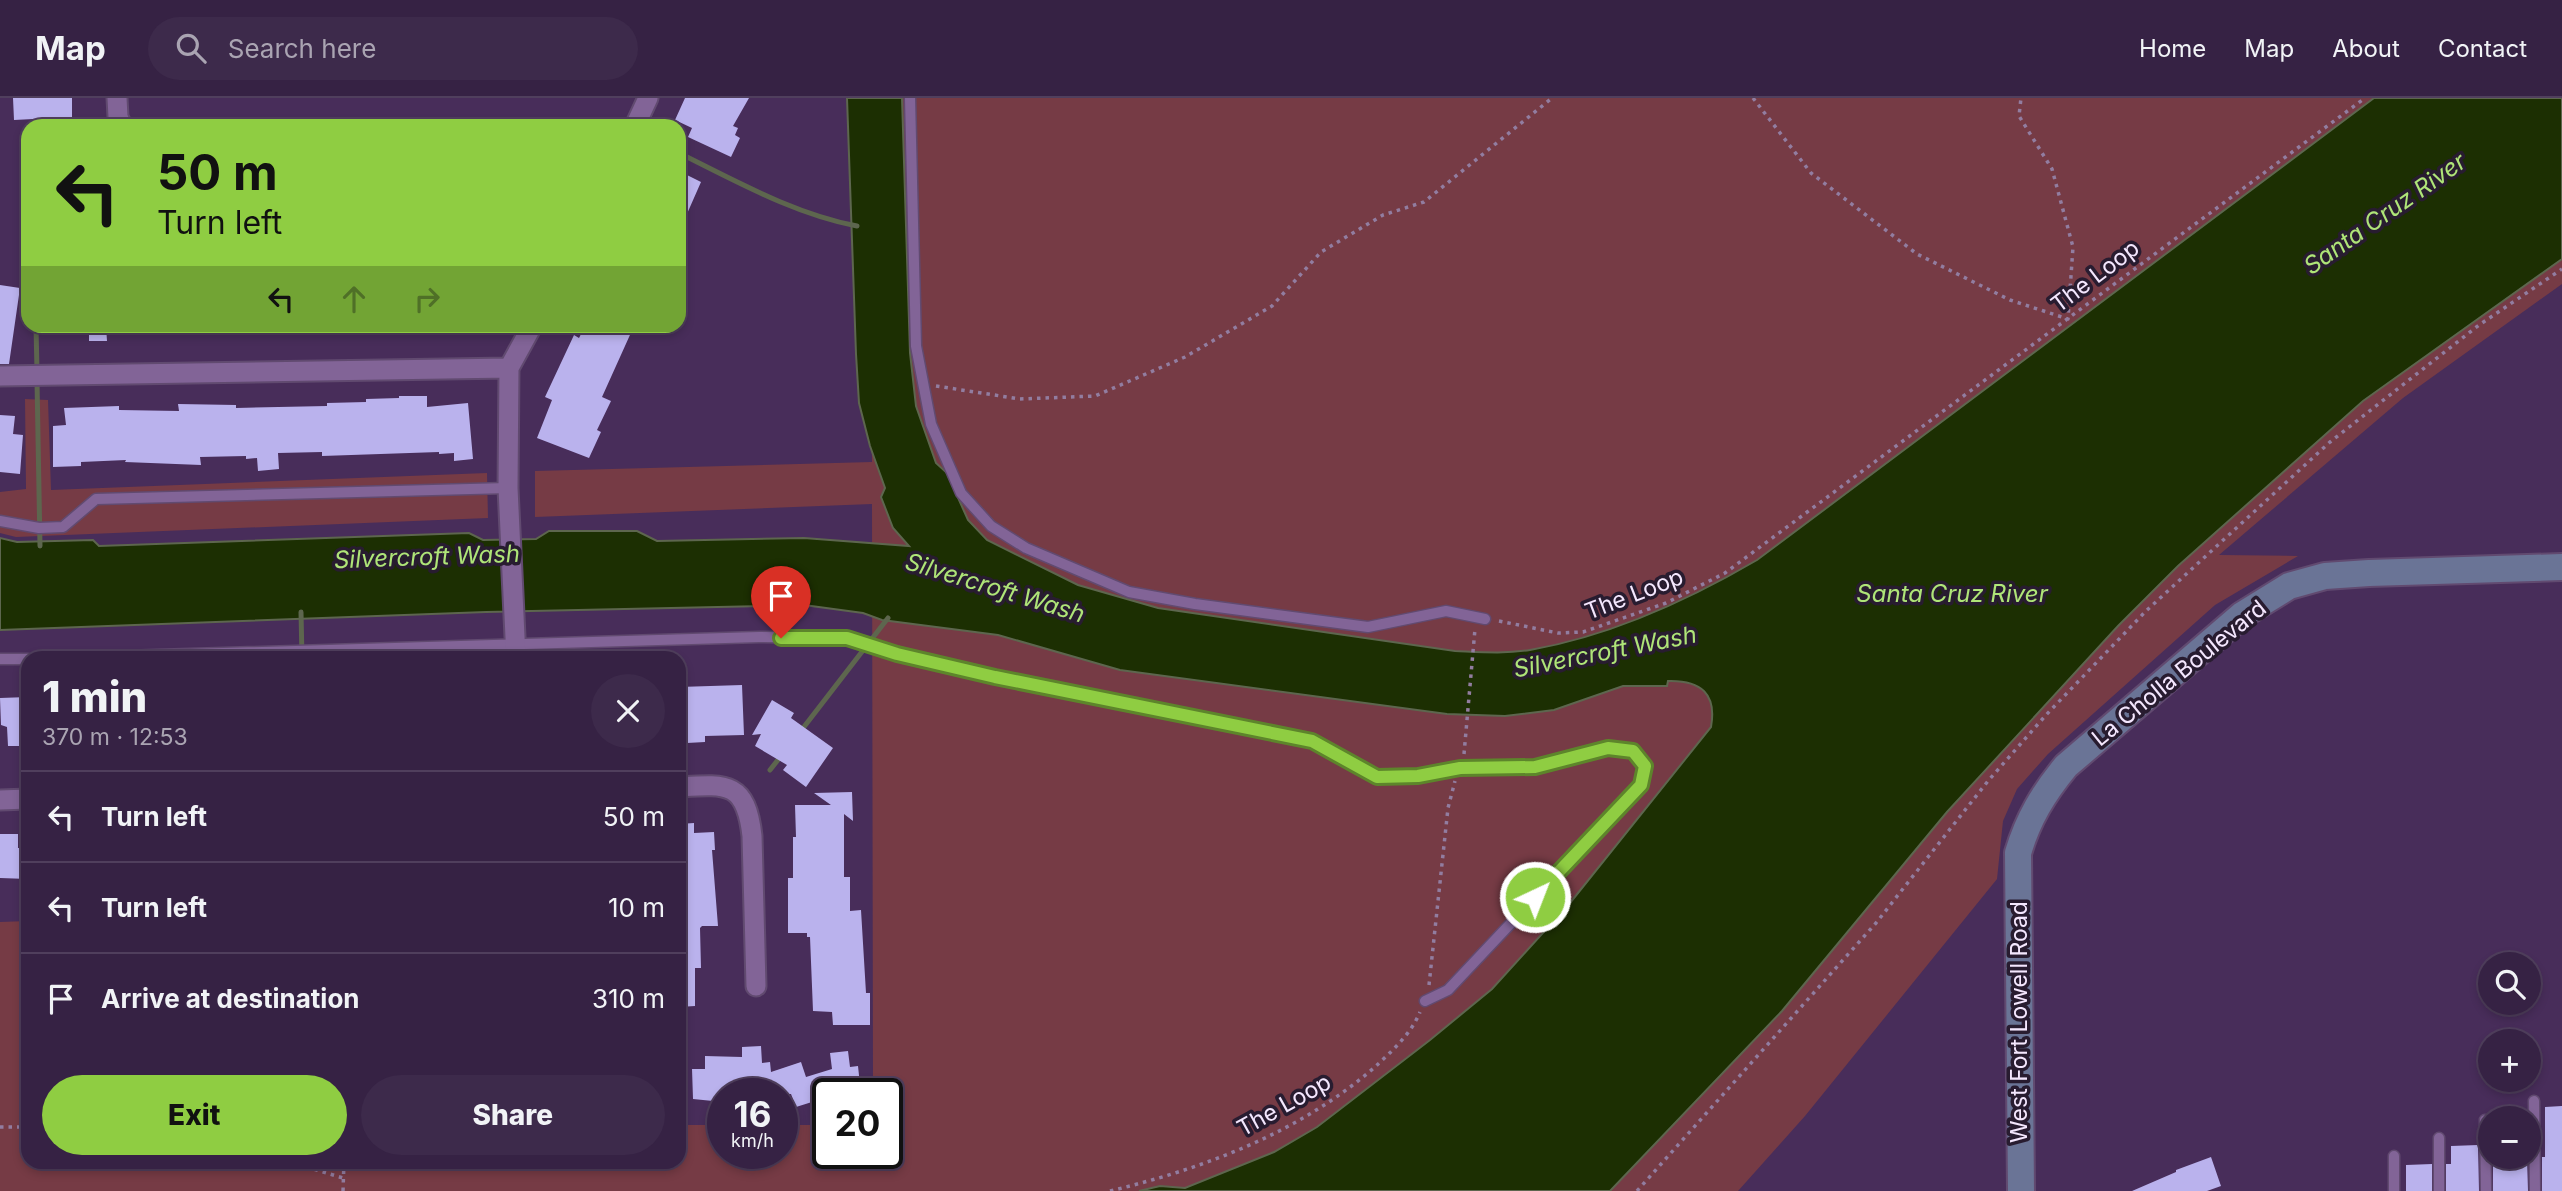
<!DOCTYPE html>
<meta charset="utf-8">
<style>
:root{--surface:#362244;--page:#3d2a4b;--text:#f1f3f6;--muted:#aaa4b2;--line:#503f5d;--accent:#8fcd42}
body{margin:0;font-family:Inter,sans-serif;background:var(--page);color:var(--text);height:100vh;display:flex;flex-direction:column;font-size:26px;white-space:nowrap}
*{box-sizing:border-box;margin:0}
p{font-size:23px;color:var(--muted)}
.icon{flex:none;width:38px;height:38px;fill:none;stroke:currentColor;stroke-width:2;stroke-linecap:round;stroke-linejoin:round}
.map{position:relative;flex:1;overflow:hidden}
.side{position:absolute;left:21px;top:553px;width:665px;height:518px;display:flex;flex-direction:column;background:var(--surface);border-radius:21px;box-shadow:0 4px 10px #0003,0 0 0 2px var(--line)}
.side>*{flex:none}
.guide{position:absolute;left:21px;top:21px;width:665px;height:214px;border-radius:21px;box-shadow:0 4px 10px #0003,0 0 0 2px var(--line);background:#8fcd42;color:#111;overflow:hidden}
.tools{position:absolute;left:2478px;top:854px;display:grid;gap:14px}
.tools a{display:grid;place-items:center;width:63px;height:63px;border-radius:50%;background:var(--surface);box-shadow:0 4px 10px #0003,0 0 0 2px var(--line);font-size:35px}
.speed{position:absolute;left:707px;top:980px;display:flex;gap:14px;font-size:35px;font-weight:700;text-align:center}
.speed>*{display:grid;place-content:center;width:91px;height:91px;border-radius:50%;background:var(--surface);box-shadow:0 4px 10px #0003,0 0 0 2px var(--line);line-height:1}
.speed small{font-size:18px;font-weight:400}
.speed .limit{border:4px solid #111;border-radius:10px;background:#fff;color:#111}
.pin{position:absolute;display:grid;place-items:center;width:60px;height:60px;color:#fff;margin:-72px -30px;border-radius:50% 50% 50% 0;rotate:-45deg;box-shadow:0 0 7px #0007}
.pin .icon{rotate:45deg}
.me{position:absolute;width:77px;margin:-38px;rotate:43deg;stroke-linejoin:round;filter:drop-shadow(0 0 5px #0008)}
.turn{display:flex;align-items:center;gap:24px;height:147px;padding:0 21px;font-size:32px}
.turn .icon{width:91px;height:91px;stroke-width:2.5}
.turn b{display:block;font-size:49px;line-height:60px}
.lanes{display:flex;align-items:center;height:66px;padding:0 21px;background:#0003;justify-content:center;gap:35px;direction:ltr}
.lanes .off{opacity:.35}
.round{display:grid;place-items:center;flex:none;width:74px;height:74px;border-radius:37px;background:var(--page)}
.head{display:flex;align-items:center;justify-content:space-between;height:119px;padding:0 21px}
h1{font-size:42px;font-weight:800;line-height:52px}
.primary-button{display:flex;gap:14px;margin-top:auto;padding:14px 21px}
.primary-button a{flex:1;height:80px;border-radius:42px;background:var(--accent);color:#111;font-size:28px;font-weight:800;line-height:80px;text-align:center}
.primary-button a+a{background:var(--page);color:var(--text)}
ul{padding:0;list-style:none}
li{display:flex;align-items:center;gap:21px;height:91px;padding:0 21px;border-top:2px solid var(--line)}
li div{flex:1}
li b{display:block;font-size:26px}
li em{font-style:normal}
header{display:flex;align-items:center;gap:42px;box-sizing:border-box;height:98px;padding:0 35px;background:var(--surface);border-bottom:2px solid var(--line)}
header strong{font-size:33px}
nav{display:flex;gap:38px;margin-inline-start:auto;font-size:24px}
.search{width:490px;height:63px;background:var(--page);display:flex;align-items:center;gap:18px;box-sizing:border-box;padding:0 24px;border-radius:38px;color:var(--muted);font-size:26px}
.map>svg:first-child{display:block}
.green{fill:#763b45}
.water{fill:#1c2f02;stroke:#5d664e;stroke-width:2}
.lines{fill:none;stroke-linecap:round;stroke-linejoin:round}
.stream{stroke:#5d664e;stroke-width:5}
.building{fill:#bab2ed}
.lane-casing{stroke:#614a70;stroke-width:13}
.street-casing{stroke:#614a70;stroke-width:23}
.secondary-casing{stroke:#614a70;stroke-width:30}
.path{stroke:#927da0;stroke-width:3.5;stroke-dasharray:3.5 5;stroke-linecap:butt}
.lane{stroke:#826497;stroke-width:10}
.street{stroke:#826497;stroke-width:19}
.secondary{stroke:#6a7496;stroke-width:26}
.route-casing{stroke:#5d852b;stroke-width:18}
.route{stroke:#8fcd42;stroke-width:12}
.labels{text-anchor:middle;stroke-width:7;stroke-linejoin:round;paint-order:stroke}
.street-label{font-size:23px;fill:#f4e7fe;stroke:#281c30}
.water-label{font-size:24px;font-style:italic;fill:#afe578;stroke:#281c30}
</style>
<header>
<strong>Map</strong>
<div class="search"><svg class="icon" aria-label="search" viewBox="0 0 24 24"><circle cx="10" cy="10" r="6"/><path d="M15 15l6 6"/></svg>Search here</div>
<nav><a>Home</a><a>Map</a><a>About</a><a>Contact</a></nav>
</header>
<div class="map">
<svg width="2562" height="1093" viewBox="0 0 2562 1093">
<rect width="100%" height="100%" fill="#482d5a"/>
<path class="green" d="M867,0H2562V186L2403,300L2219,457L2298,458L2215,507L2048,656L2017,691L2003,723L1997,781L1805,1018L1738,1093H0V824L28,823V1064H679V1027H723V1055H782V1027H828V1055H887V996H873L872,406L535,419V373L872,364Z
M25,301L48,302L51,392L487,375L488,420L16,439L0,435V394L26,391Z"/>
<path class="water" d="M847,0H902L910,255L916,308L936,365L947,375L968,422L987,442L1078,487L1158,510L1455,553C1480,554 1505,556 1530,552C1610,538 1687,503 1757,462L2374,0H2562V161L2363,303L2178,468L2118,528L1947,714L1782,913L1610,1093H1139L1160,1088L1185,1090L1274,1054L1317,1029L1430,942L1492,891L1570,805L1711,629C1717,596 1701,582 1668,583L1667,588H1623L1554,612L1505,618L1447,616L1120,572L998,537L882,522L863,515L804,507L486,514L0,532V440L17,444L93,442L99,448L469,435L483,442L536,441L549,433H637L657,443L804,440L909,448L893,430L881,399L885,390L870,348L859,305L856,256Z"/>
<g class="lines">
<path class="stream" d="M679,55C736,83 794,116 857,128
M36,228L37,273
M37,283L40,448
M301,514L302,560
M800,634L888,520
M770,672L781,658"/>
</g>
<path class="building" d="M13,0H72V19L14,22Z
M685,0H749L733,28L738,30L735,37L740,40L731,59L688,39L692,30L675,22Z
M679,73L701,84L679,134Z
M0,187L20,190L9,266H0Z
M89,228H106L107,243H89Z
M585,228H634L602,299L611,303L597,332L601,334L589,360L537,340L552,302L545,299L574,237L579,240Z
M399,298H427V309L468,305L473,361L454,363V355L439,356V354L322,358V354L278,355L279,371L258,373L257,360L246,361V358L200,359L201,367L125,364L126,362L81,364V368L53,369V328L66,327L64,310L119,308V312L179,313L178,306L236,307V310L327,308V305L366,304V301L399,300Z
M0,317L15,318L13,336L23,337L20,376L0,374Z
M742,587L744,637L705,638V644L687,645L686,627H679V589Z
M28,599V648H8L7,629L1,627L0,600Z
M772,602L794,615L791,620L833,650L806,689L783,672L787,667L755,648L761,636L752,637Z
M852,694L853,723L844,716V779H850V813L861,812L866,895H870V927H833L832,914L813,913L810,839H807V835H788V780H793V739H796L795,707H831L814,695Z
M694,725V735L714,734L715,752H712L718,828H702L700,830L701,870H695V908L679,909V726Z
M0,736H18V750H28V781L0,780Z
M761,948L762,965L770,964L771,974L801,964L806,979L832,971L830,955L848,953L850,969L858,968L861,996H828V999L796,1009L791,996H723V1004L693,1001L692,971H705V958L742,959V949Z
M2562,1008V1093H2542V1059H2545V1009Z
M2478,1047L2479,1093H2446V1066H2451V1048Z
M2211,1059L2221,1088L2207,1093H2132L2176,1074V1072Z
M2493,1059H2527L2528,1093H2493Z
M2432,1066V1093H2406V1067Z"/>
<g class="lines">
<defs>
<path id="lane" d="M910,0L916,248L931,326L961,395L991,428L1026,450L1129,494L1195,506L1368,529L1446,513L1485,521
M0,423L39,430L63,429L96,401L508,390
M58,560L759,539L847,540L897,556L995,579L1312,643L1377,679L1418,678L1459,670L1535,669L1608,650L1633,653L1645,668L1641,687L1448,892L1425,903
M0,561H28
M2534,1003L2535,1093
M2485,1022L2486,1093
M2439,1040V1093
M2394,1058V1093"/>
<path id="street" d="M117,0L118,19L122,28
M635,28L648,0
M0,278L509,270
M516,560L508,390L509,270L532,228
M679,689C726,686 746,683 752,738L756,888
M0,702L28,701"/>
<path id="secondary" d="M2021,1093L2018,755C2028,721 2043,696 2066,668L2242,517L2289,488L2325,478L2369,475L2562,469"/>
</defs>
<use href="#lane" class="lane-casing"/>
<use href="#street" class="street-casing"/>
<use href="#secondary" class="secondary-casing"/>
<path class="path" d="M1753,0L1811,75L1917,156L2010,202L2068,221L2073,149L2052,71L2019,18L2021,0
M936,288L1020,301L1095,298L1185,259L1272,208L1321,154L1383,117L1424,104L1552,0
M1499,523L1558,535L1583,534L1666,505L1725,475L2365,0
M1464,656L1475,531
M1429,887L1448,710L1455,683
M0,1029H28
M290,1064L343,1080
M343,1093L344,1064
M1110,1093C1205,1070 1301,1034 1376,968C1392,953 1411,936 1420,914
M1637,1093L1876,825L1988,683L2046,617L2146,513L2330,344L2479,227L2562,171"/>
<use href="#lane" class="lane"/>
<use href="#street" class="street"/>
<use href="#secondary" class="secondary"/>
</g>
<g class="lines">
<defs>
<path id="route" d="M781,540H847L897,556L995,579L1312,643L1377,679L1418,678L1460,670L1535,669L1608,650L1633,653L1645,668L1641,687L1535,799"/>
</defs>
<use href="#route" class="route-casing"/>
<use href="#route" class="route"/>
</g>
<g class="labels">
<g class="street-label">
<text transform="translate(2095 178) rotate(-37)" y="8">The Loop</text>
<text transform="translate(1634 496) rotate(-21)" y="8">The Loop</text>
<text transform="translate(2179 575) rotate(-39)" y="8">La Cholla Boulevard</text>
<text transform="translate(2019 924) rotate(-90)" y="8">West Fort Lowell Road</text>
<text transform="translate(1284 1007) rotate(-29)" y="8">The Loop</text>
</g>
<g class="water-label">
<text transform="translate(2385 116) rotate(-35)" y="8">Santa Cruz River</text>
<text transform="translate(427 459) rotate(-2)" y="8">Silvercroft Wash</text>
<text transform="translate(995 490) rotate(17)" y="8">Silvercroft Wash</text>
<text x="1952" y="504">Santa Cruz River</text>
<text transform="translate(1605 554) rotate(-11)" y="8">Silvercroft Wash</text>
</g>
</g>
</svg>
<div class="tools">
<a><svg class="icon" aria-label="search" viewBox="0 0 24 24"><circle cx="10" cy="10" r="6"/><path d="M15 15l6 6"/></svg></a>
<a>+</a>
<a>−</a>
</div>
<div class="speed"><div>16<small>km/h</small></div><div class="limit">20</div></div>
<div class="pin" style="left:781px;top:540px;background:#d93025"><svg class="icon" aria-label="arrive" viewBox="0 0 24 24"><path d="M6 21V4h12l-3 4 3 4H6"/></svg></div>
<svg class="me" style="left:1535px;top:799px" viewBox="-20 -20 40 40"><circle r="17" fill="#8fcd42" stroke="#fff" stroke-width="3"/><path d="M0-11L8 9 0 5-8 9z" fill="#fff"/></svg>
<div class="guide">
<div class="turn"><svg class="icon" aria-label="left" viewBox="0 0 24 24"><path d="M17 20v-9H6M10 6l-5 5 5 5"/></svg><div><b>50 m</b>Turn left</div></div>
<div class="lanes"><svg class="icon" aria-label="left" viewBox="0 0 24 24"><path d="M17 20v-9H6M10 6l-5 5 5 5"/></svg><svg class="icon off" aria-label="ahead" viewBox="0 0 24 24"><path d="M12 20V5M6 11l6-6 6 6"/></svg><svg class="icon off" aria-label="right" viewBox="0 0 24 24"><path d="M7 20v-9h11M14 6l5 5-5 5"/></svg></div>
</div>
<section class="side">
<div class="head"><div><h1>1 min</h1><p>370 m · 12:53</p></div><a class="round"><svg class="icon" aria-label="close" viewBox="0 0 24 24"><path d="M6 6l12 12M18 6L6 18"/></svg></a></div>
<ul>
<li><svg class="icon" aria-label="left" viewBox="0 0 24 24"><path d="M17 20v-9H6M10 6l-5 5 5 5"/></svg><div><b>Turn left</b></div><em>50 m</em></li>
<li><svg class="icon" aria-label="left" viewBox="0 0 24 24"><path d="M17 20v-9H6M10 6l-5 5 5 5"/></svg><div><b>Turn left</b></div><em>10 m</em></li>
<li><svg class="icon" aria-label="arrive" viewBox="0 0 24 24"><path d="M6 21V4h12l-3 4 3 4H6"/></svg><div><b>Arrive at destination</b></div><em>310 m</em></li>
</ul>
<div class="primary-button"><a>Exit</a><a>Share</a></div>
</section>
</div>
